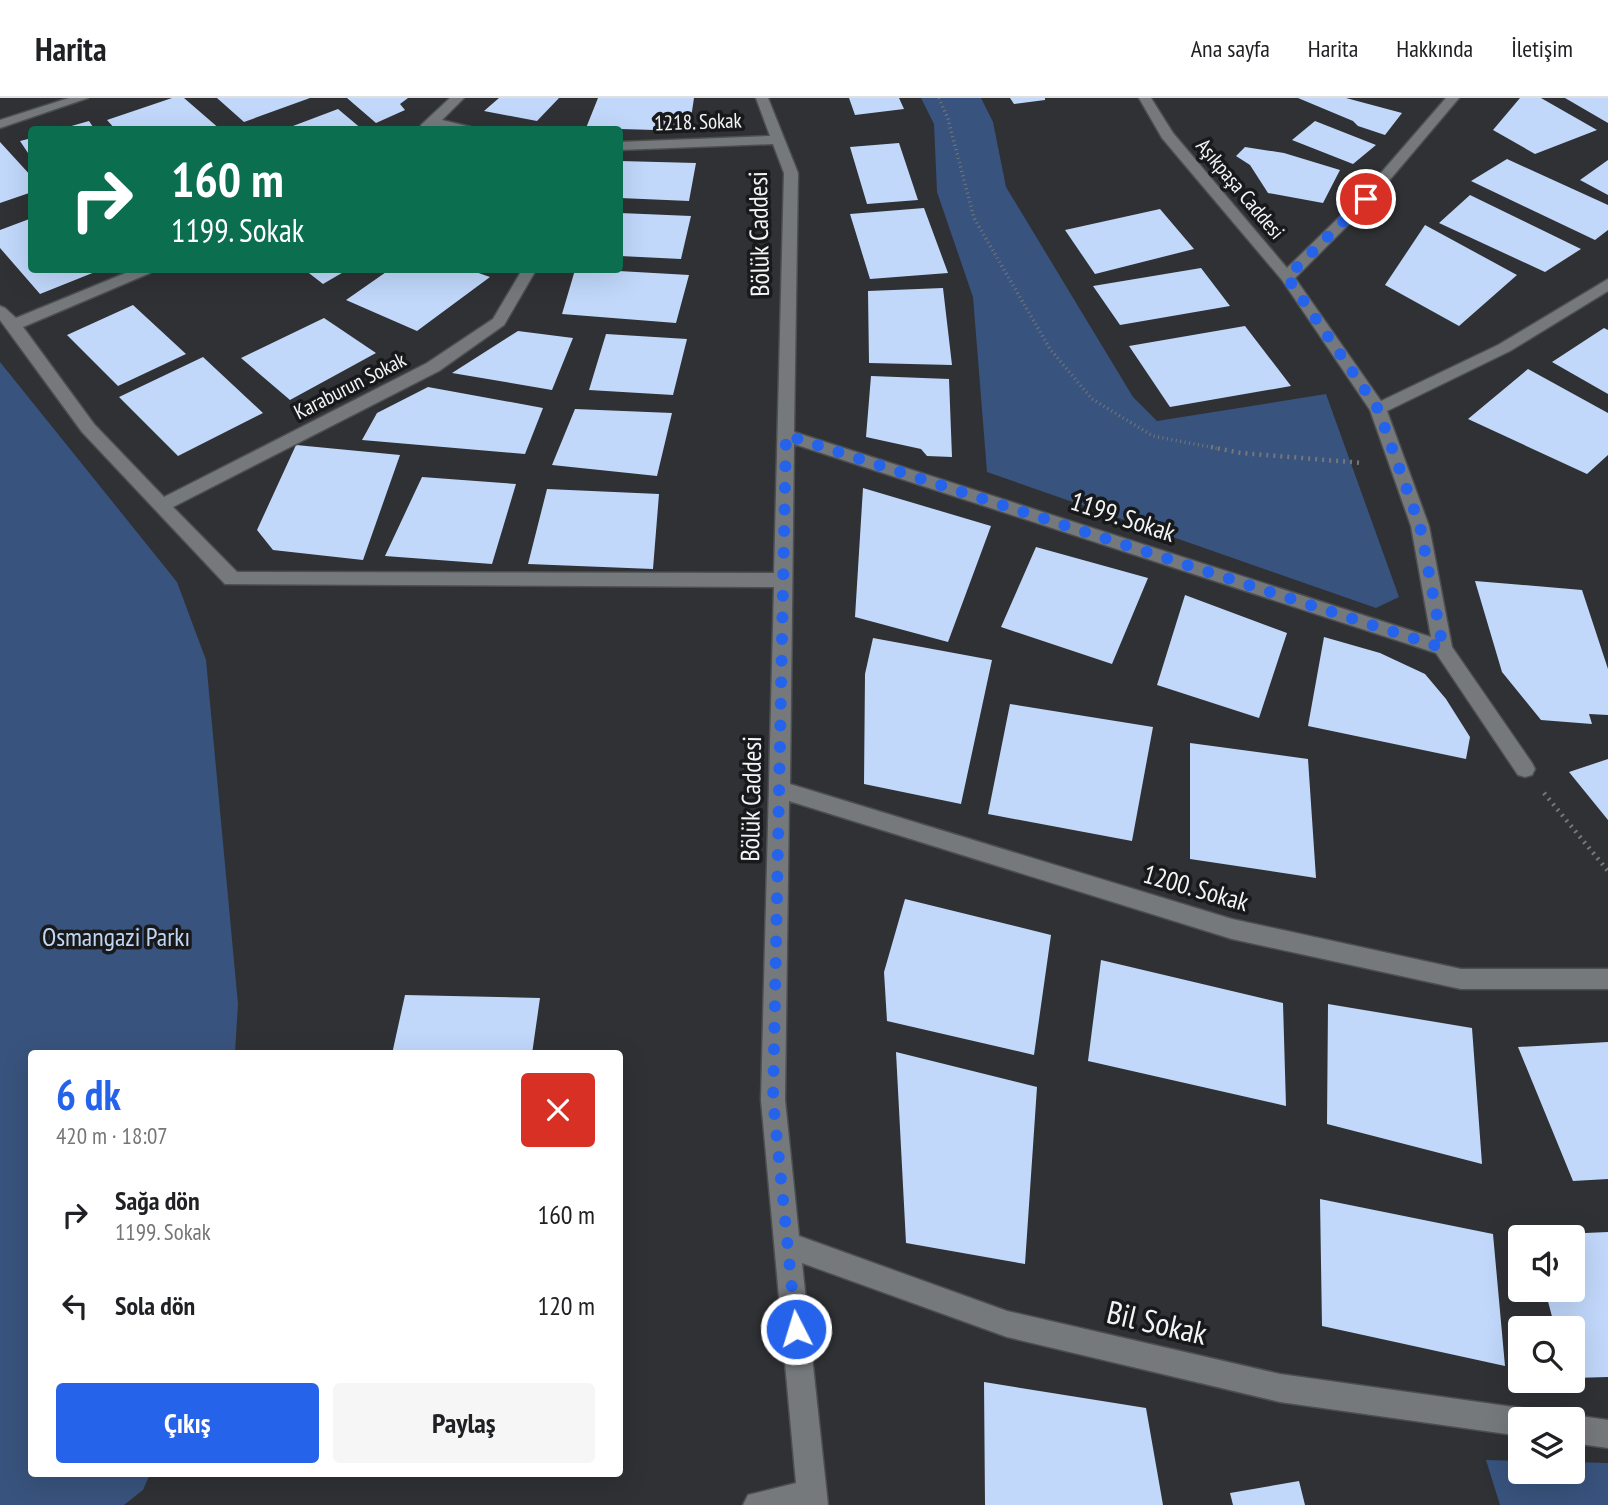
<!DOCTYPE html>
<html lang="tr">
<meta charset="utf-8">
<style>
:root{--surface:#fff;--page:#f6f6f6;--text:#202124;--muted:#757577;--line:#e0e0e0;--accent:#2563eb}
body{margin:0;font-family:"PT Sans Narrow",sans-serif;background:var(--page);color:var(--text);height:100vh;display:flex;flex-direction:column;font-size:26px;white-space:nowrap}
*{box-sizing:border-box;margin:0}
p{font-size:23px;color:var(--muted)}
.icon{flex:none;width:38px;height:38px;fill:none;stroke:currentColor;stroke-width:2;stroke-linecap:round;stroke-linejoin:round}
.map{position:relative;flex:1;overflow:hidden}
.sheet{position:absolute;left:28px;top:952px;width:595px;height:427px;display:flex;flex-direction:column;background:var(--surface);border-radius:7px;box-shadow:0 7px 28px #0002}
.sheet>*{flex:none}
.guide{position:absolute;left:28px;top:28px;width:595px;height:147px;border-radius:7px;box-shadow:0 7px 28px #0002;background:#0b6e4f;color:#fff;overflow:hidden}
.controls{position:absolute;left:1508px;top:1127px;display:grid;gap:14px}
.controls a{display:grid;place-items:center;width:77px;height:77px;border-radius:7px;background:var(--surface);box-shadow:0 7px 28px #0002;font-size:35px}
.pin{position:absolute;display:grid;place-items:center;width:60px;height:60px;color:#fff;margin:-30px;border:4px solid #fff;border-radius:50%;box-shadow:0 2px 7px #0007}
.me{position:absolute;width:77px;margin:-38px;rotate:355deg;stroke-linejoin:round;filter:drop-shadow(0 0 5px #0008)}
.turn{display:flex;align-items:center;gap:24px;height:147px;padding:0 28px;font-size:32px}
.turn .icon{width:91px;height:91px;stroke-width:2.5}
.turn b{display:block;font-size:49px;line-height:60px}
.round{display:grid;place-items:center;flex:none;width:74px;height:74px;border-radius:7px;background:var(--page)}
.headline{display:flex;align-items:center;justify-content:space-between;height:119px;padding:0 28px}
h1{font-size:42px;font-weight:800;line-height:52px;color:var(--accent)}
.cta{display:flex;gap:14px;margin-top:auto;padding:14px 28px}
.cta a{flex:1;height:80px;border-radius:7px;background:var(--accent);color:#fff;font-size:28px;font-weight:800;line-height:80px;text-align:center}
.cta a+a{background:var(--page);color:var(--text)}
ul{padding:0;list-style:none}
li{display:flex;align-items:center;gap:21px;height:91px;padding:0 28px}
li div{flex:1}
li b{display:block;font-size:26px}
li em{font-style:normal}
header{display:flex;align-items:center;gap:42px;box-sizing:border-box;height:98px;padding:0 35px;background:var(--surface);border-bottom:2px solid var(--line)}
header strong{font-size:33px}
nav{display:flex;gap:38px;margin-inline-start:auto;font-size:24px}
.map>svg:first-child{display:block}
.green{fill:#38537d}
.building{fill:#c1d8fb}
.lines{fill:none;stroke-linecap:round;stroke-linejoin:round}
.street-casing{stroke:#4c4e50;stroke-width:3}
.path-far1{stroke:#75777a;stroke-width:3.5;stroke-dasharray:1 3.5;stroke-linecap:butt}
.path{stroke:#75777a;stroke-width:4.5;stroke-dasharray:2 5;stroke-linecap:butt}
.street{fill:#76797c;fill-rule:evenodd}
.route{stroke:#2563eb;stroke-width:12;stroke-dasharray:0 21.6}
.labels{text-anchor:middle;stroke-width:7;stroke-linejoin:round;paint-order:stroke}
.far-street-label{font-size:21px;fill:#f3f4f6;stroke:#18191a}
.street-label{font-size:26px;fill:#f3f4f6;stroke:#18191a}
.park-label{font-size:26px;fill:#c1d5f4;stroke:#18191a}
.near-street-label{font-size:32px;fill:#f3f4f6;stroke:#18191a}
</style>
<header>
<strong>Harita</strong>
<nav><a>Ana sayfa</a><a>Harita</a><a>Hakkında</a><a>İletişim</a></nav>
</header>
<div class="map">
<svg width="1608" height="1407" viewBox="0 0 1608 1407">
<rect width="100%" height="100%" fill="#2f3134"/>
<path class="green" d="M921,0H981L993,24L1006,89L1133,299L1157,323L1326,296L1399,499L1376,510L987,374L973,199L937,94L934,26Z
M0,264L177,484L206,562L238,906L235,955L32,956V1376H150L143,1392L124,1407H0Z
M1486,1362L1521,1363V1374H1573V1364L1608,1365V1407H1500Z"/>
<path class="building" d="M172,0H184L221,32H116L107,22Z
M217,0H310L244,24Z
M347,0H408L400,6L405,12L376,25Z
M499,0H559L537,23L484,13Z
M598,0H694L689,33L586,30Z
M849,0H899L904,11L855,17Z
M1010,0H1045V2L1014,6Z
M1298,0H1346L1402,15L1385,37L1358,28L1353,23Z
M1520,0H1541L1597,32L1535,56L1493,32Z
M1565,0H1608V25Z
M338,11L363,32H285V31Z
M89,23L95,32H61V31Z
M1315,23L1376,47L1353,66L1292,42Z
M32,40V61L20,43Z
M0,44L32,79V94L0,105Z
M899,45L918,102L867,106L850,49Z
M1245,49L1284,55L1340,72L1323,105L1268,95L1250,67L1236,58Z
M1507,61L1608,107V132L1595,142L1471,83Z
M1608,62V97L1580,82Z
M620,63L696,65L689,103L620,100Z
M1470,97L1581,151L1545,174L1439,125Z
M924,110L948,175L870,181L850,116Z
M1160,111L1194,151L1095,176L1065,132Z
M620,115L691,118L681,161L620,158Z
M32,120V172H100L40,196L0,150V132Z
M1425,127L1517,177L1459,228L1385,187Z
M1201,170L1230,208L1120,227L1093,188Z
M305,172H347L323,186Z
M389,172H470L490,179L417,233L346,202Z
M575,172H601L689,177L676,225L562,216Z
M943,190L952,267L869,265L868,193Z
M133,207L186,256L118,288L67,237Z
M324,220L376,255L290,302L241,260Z
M1245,228L1291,288L1170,309L1129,248Z
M1604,230L1608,232V296L1552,264Z
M518,233L573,240L552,292L452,275Z
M606,236L687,241L673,297L589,292Z
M203,259L263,315L178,358L119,299Z
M1528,271L1608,315V357L1587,376L1468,321Z
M871,278L949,281L952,359L927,358L921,351L866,339Z
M428,289L543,310L525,356L362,342L377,315Z
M575,311L672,315L657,378L552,367Z
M296,347L400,357L363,462L273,452L257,432Z
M422,379L516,386L492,466L385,458Z
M863,390L991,428L948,544L855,519Z
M547,391L659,396L653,471L528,466Z
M1036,449L1148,480L1112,566L1001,529Z
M1475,483L1582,492L1608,571V617L1589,616L1592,626L1541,622L1502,574Z
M1185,497L1287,535L1259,620L1157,587Z
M1324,539L1380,555L1425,576L1446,601L1470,639L1466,661L1308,628Z
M873,540L992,562L961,706L864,686L865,576Z
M1010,606L1153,629L1132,743L988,716Z
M1190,645L1308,661L1316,780L1190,761Z
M1608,661V722L1569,674Z
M905,801L1051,837L1034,957L887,923L884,874Z
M1101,862L1283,905L1286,1008L1088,963Z
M405,897L540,900L532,956H392Z
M1328,906L1472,930L1482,1066L1327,1026Z
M1608,944V1081L1573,1083L1518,949Z
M896,954L1037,989L1025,1166L906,1145Z
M1320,1101L1493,1136L1505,1268L1322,1228Z
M1608,1134V1279L1573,1280V1230H1555L1545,1192H1573V1139H1539V1137Z
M984,1284L1146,1310L1163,1407H985Z
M1299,1383L1305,1407H1233L1230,1395Z"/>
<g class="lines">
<defs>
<path id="street" d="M69,0H88L0,30V22Z
M450,0H464L442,22L483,32L435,29L432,32H420L421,27Z
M756,0H768L798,75L794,334L1431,539L1411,428L1370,312L1282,182L1162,40L1139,0H1151L1173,35L1287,170L1361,98L1446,0H1459L1371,104L1295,180L1381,303L1498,247L1608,181V193L1510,253L1387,313L1429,428L1452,549L1532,665L1535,671L1532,677L1525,679L1518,677L1436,555L794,346L790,686L1232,821L1461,871H1608V891H1461L1232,841L789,703L785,1002L799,1138L1007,1213L1280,1276L1521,1310L1531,1314L1534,1321H1521V1338L1280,1304L1007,1239L802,1165L828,1407H743L748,1397L796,1385L761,1002L774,489L225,486L82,334L0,222V208L5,210L16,220L133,172H152L150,175L23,229L94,326L164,399L427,265L493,221L522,172H536L504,227L439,273L173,409L237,474L774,475L784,75L773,46L620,52V44L770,38Z
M1573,1317L1608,1322V1350L1573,1345V1321H1563Z"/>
</defs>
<use href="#street" class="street-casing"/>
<path class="path-far1" d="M939,0L948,21L974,120L1050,251L1092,301L1153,338L1220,351"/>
<path class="path" d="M1211,349L1241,355L1363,365
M1544,695L1608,773"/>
<use href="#street" class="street"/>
</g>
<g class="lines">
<path class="route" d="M796,1231L773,1002L786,337L1443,550L1420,428L1378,311L1287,179L1366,101"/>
</g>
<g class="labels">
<g class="far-street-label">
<text transform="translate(698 24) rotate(-2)" y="7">1218. Sokak</text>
<text transform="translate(1240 91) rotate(50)" y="7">Aşıkpaşa Caddesi</text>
<text transform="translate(350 288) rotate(-27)" y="7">Karaburun Sokak</text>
</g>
<g class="street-label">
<text transform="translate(759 136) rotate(-91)" y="9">Bölük Caddesi</text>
<text transform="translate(1123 419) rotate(18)" y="9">1199. Sokak</text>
<text transform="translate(751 701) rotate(-89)" y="9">Bölük Caddesi</text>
<text transform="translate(1196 790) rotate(16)" y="9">1200. Sokak</text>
</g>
<g class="park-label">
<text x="116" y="848">Osmangazi Parkı</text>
</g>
<g class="near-street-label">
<text transform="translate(1157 1225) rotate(13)" y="11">Bil Sokak</text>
</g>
</g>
</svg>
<div class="controls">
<a><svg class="icon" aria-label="sound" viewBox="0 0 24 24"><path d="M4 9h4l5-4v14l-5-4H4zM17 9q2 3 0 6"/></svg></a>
<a><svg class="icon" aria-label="search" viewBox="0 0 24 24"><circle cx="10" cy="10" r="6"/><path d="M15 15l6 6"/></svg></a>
<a><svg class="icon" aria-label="layers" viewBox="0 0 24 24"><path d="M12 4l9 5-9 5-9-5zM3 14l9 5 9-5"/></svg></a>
</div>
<div class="pin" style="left:1366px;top:101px;background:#d93025"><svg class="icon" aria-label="arrive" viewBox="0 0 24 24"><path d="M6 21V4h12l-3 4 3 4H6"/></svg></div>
<svg class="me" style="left:796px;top:1231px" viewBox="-20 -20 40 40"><circle r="17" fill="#2563eb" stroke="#fff" stroke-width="3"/><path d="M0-11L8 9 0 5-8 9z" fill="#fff"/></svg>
<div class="guide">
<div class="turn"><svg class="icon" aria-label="right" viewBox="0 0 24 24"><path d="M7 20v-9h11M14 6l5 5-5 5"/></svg><div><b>160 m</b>1199. Sokak</div></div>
</div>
<section class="sheet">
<div class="headline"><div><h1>6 dk</h1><p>420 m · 18:07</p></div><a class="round" style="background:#d93025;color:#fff"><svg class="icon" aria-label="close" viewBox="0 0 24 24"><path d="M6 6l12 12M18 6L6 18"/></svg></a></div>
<ul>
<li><svg class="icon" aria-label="right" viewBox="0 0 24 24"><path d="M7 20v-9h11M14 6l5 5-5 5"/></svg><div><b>Sağa dön</b><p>1199. Sokak</p></div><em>160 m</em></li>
<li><svg class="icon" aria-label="left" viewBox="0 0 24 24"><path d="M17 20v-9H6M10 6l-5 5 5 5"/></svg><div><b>Sola dön</b></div><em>120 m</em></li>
</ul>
<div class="cta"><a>Çıkış</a><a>Paylaş</a></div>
</section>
</div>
